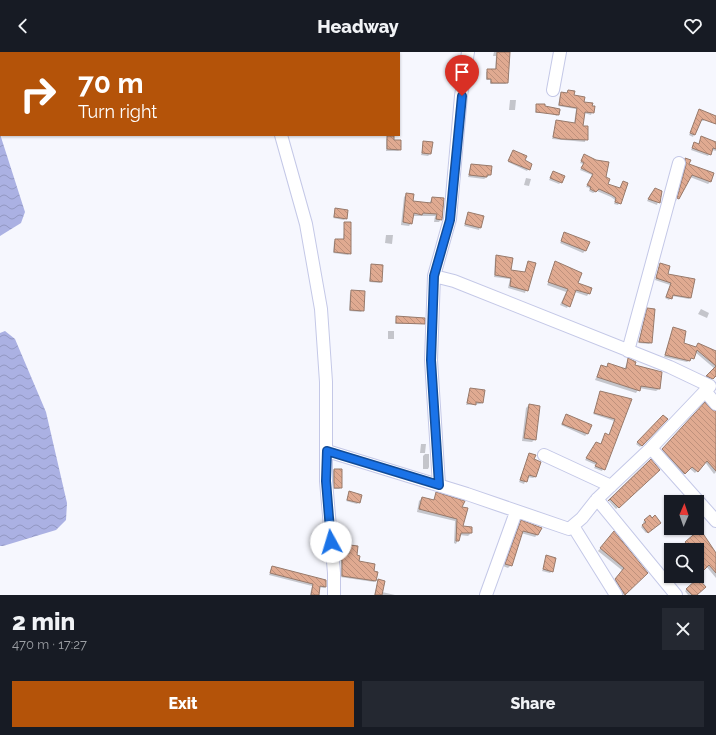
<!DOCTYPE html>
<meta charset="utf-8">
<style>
:root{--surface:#171b24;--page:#242831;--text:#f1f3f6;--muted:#9ea1a6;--accent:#b45309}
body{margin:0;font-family:Raleway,sans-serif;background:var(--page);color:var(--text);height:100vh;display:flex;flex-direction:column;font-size:15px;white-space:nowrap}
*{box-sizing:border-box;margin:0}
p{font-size:13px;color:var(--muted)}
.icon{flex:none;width:22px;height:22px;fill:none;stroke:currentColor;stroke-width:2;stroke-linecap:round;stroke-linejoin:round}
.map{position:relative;height:543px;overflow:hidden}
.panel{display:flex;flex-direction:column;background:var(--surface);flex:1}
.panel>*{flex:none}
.top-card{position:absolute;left:0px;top:0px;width:400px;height:84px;box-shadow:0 1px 3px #0004;background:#b45309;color:#fff;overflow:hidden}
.needle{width:26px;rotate:2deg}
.fabs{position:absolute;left:664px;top:443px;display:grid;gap:8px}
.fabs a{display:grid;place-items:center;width:40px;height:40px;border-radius:0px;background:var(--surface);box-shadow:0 1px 3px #0004;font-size:20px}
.pin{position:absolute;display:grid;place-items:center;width:34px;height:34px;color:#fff;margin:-41px -17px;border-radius:50% 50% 50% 0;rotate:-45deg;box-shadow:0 0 4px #0007}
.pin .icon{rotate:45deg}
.me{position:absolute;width:44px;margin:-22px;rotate:354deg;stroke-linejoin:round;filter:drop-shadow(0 0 3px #0008)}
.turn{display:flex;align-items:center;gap:14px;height:84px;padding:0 12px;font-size:18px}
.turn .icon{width:52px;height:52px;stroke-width:2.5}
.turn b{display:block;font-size:28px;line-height:34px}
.round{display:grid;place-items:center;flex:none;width:42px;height:42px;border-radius:0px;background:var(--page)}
.head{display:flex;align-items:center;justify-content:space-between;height:68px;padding:0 12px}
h1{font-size:24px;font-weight:800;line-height:30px}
.primary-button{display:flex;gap:8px;margin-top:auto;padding:8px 12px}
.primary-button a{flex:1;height:46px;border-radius:0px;background:var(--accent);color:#fff;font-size:16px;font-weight:800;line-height:46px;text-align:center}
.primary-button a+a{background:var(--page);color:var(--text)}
header{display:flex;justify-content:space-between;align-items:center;height:52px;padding:0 12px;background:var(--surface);font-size:18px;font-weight:800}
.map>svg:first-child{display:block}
.water{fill:url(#water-waves)}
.shadow{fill:#0003}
.building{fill:url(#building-back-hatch);stroke:#987a6b}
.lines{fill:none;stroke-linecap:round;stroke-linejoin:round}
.minor-casing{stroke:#c4c8e7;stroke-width:14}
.minor{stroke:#fff;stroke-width:12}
.route-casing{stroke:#114b97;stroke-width:10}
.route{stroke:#1a73e8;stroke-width:7}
</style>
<header><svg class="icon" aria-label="back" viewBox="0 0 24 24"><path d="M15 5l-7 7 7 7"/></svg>Headway<svg class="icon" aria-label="heart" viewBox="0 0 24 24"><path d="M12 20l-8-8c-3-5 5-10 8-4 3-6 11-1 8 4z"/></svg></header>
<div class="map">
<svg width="716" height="543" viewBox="0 0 716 543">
<defs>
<pattern id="water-waves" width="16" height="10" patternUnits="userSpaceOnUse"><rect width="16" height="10" fill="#abb1e3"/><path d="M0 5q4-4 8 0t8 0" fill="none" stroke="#9297c2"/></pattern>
<pattern id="building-back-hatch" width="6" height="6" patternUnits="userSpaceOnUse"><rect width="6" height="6" fill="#e0aa91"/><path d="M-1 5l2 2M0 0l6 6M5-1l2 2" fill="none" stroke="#bf917c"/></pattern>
</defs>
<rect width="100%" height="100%" fill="#f6f7fe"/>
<path class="water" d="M0,82L25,160L21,171L0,184Z
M5,279L15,287L46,360L67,451L66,468L56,478L3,494H0V281Z"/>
<path class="shadow" d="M494,0H509L507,30L506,32H490V28H486V20L495,18L496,4H493Z
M568,39L583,50L594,55L591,63L584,61L582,75H587L585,90L552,87L556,69L574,72L576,57L558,54L560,43L562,41L566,42Z
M510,48H516L515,58H509Z
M537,53L544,54L561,58L557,64L550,61H535Z
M699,58L705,68L703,69L700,68L693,85L689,83Z
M388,85L400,98L398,99H386V87Z
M702,85L716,91V99L712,98L708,104L691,98L694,91L698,93Z
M424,90L430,102L428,104L421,103Z
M512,101L531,112L527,119L508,110Z
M584,103L605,126L606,132L619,137L623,130L627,132L618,153L614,152L615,148L611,145L597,139L593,141L589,139L590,136L586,135L592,123L580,118L583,112L580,111Z
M685,107L689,109L688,112L711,129L708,132L690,125L676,149L684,116L683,110Z
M471,113L491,115L490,123L484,127L468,125Z
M553,120L561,130L559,132L549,128Z
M526,126L531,127L529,134L524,133Z
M661,139L657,153L647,149L651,141Z
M407,142L412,150L429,152L432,146L441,167L439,170H434L435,164H413L411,171L409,174L401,173L404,145Z
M335,158L346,166L344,168L333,166Z
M468,161L483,165L479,178L464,174Z
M345,171L350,201L348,203L333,201L334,189L343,188Z
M565,181L588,191L585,199L583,201L560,191Z
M386,183H393L392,192L385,191Z
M497,204L509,218L524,221L528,210L534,212L525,241L508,236L510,227L494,225L495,206Z
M556,211L576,232L589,241L587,244L575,240L567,256L560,253L566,240L547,233Z
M660,212L666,223L691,245L689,247L672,244L669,248L665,246L670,233L655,228Z
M372,213L381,230L380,231L369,230Z
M352,239L363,258L361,260L349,259L350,241Z
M648,257L651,290L649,292L638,291Z
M701,257L709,261L707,266L698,262Z
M396,265L424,267V272H395Z
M673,276L682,292L696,296L699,292L714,299L716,298V322L710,328L705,326L715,317L695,300L693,306L687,310L664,305Z
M388,279H394V287H388Z
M628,308L659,337L656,339L639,336L636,341L595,328L601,314L605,316L608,313L624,318Z
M470,337L482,351L480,352L466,353Z
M601,341L630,348L602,419L594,416L596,413L585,408L595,392L600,393L604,384L606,382L609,383L614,369L593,362Z
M705,352L713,360H716V420L714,422L705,410L695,421L689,416L683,423L661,400Z
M529,353L535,387L532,390L522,389L526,356Z
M566,363L591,374L587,382L585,384L561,373Z
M663,364L666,367L640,395L636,392Z
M421,392H426L425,401H420Z
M425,402H429V415L428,417H423V404Z
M529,402L533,408L535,425L533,426L527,425L524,432L519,430Z
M650,408L659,418L616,457L608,448Z
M334,418H341V435L339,437H333L332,420Z
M349,441L359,450L357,452L346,449Z
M437,442L461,456L462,475L471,476V481L468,484L460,483L456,492L454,491L455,469L417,460L419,449L422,446L432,449Z
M645,468L658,473L646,481L641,475L644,472L643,470Z
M521,470L538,482L535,485L521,481L511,513L508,516L503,514L519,472Z
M700,478L716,505V526L706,514L697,523V498H689L684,492Z
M612,483L646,521L623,543H621L613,530L623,519L598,499Z
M350,494L358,510L372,520L375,529L374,530L340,525L341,509H339V503L340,501L348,502Z
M547,504L552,519L550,521L542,519Z
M272,515L326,535L324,536L319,535L318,543H310L312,534L269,523Z
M689,524H696L693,528Z
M698,527L696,543H688L685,539Z
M378,529L382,540L395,543H374Z"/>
<path class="building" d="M497,0H510L508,31H491V27H487V17H496Z
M568,38L575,39L574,43L585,45L584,50L593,51L592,54H595L594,61L585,60L583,74H588V88L561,87L553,85L556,68L575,71L577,56L559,53L561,40L567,41Z
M536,52H545V54L560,57L559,63L536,60Z
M699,57L716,64V72L702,67L695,83L690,81Z
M387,84H394V88H401V98L387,97Z
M701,84L716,90V97L713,96L711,103L692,96L694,90L699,92Z
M423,89L433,90L431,102L422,101Z
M513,98L527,104L525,108L532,112L530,118L508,109Z
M584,102L596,108L609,110L606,125L610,127L608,132L620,136L623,129L628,131L621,152L615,150L616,146L612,143L599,137L596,140L590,137L591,135L587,133L593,122L581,116L584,111L581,109Z
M685,106L691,108L689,112L714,121L711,130L692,123L679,147L677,146L686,113Z
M471,112L492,114L491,123H487V125L469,123Z
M553,119L565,124L562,131L550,126Z
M655,136L662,139L660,151L648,147Z
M406,141L414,142L413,149L431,151L432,145L444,146L442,168L436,167L437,162L423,161L422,163L414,161L412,172L403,170Z
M335,156L348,158L347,167L334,165Z
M468,160L484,164L481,176L465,172Z
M344,170H351V202L334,200L335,187H344Z
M564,180L590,190L586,199L561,189Z
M496,203L513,206L511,218L525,220L528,209L536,211L528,239L510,234L511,226L495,223Z
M555,209L582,221L578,231L592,236L590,242L576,238L570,255L562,251L568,237L548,230Z
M660,211L670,214L668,222L695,227L691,246L673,243L672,247L666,245L671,231L656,226Z
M371,212L383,213L382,230L370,229Z
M351,238L365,239L364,259L350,258Z
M647,256L655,257L652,291L639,290Z
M396,264L425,266V272L396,271Z
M673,275L686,279L684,291L696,295L698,291L716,299V324L713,327L706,324L716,314L697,298L694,307L691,306L690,309L665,303Z
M628,306L636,310L635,313L662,320L660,337L641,334L640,339L597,325L601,313L607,315L608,311L626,317Z
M470,336L485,338L483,351L476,350V353L467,351Z
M600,339L632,347L605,418L595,414L597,411L586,406L596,390L601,392L605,381L609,383L615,367L594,361Z
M705,350L711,357L716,359V419L707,409L698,420L692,415L685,422L662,397Z
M529,352L540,354L536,388L524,386Z
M566,362L592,373L588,382L562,372Z
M663,363L668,367L642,394L637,390Z
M529,401L536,403L534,407L541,410L536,425L529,423L527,430L520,428Z
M651,407L660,418L619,456L610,447L608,449Z
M334,417H342V436H334Z
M349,439L362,443L360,451L347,448Z
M436,440L465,449L462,455L468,456L463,474L472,475V481H461L459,489H456L457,467L419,457L422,445L434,448Z
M650,463L652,466L655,463L661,471L648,481L642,473L646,470L644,468Z
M521,468L542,476L538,483L523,479L512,514L505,512Z
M700,477L716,501V521L709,513L697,525V498H692L685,490Z
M614,479L648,521L625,543L615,527L624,516L600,496Z
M350,493L358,494L357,503L360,504L359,509L375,512L374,519L378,520L376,529L342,524V508L340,507V500L349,502Z
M546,503L556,506L553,520L543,517Z
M272,514L326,528V535L320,534L319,543H311L313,532L270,521Z
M698,526L706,535L697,543H692L686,537Z
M378,527L385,529L382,543H375Z"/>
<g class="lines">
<defs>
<path id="minor" d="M267,0V1
M553,38L560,0
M281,83L306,172L321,257L326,330V429L334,521V543
M434,224L431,308L439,433
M628,299L679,111
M705,339L716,352
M651,396L716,469
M327,399L467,442L569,477L582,466L597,447L651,396L710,334L670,315L454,229L434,224L450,167L461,44L468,0
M544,403L611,434
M597,447L676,543
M573,474L616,543
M486,543L516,460"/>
</defs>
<use href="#minor" class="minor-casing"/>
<use href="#minor" class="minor"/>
</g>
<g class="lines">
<defs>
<path id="route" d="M331,490L326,429L327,399L439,433L431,308L434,224L450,168L462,44"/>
</defs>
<use href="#route" class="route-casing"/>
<use href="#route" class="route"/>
</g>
</svg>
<div class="fabs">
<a><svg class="needle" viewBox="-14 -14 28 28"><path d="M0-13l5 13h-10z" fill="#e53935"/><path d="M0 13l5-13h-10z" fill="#9ea1a6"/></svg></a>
<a><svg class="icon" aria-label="search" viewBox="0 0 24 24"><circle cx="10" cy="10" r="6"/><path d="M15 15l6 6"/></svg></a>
</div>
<div class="pin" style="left:462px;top:44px;background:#d93025"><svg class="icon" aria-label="arrive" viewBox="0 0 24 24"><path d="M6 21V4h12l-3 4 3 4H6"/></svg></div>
<svg class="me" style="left:331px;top:490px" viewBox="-20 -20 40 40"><circle r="19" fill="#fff"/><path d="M0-13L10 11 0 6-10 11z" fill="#1a73e8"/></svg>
<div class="top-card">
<div class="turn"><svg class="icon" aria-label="right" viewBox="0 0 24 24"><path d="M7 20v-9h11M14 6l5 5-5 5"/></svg><div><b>70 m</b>Turn right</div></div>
</div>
</div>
<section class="panel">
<div class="head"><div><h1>2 min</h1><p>470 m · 17:27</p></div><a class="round"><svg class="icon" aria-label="close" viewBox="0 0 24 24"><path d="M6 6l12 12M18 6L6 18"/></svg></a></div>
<div class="primary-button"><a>Exit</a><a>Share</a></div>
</section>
